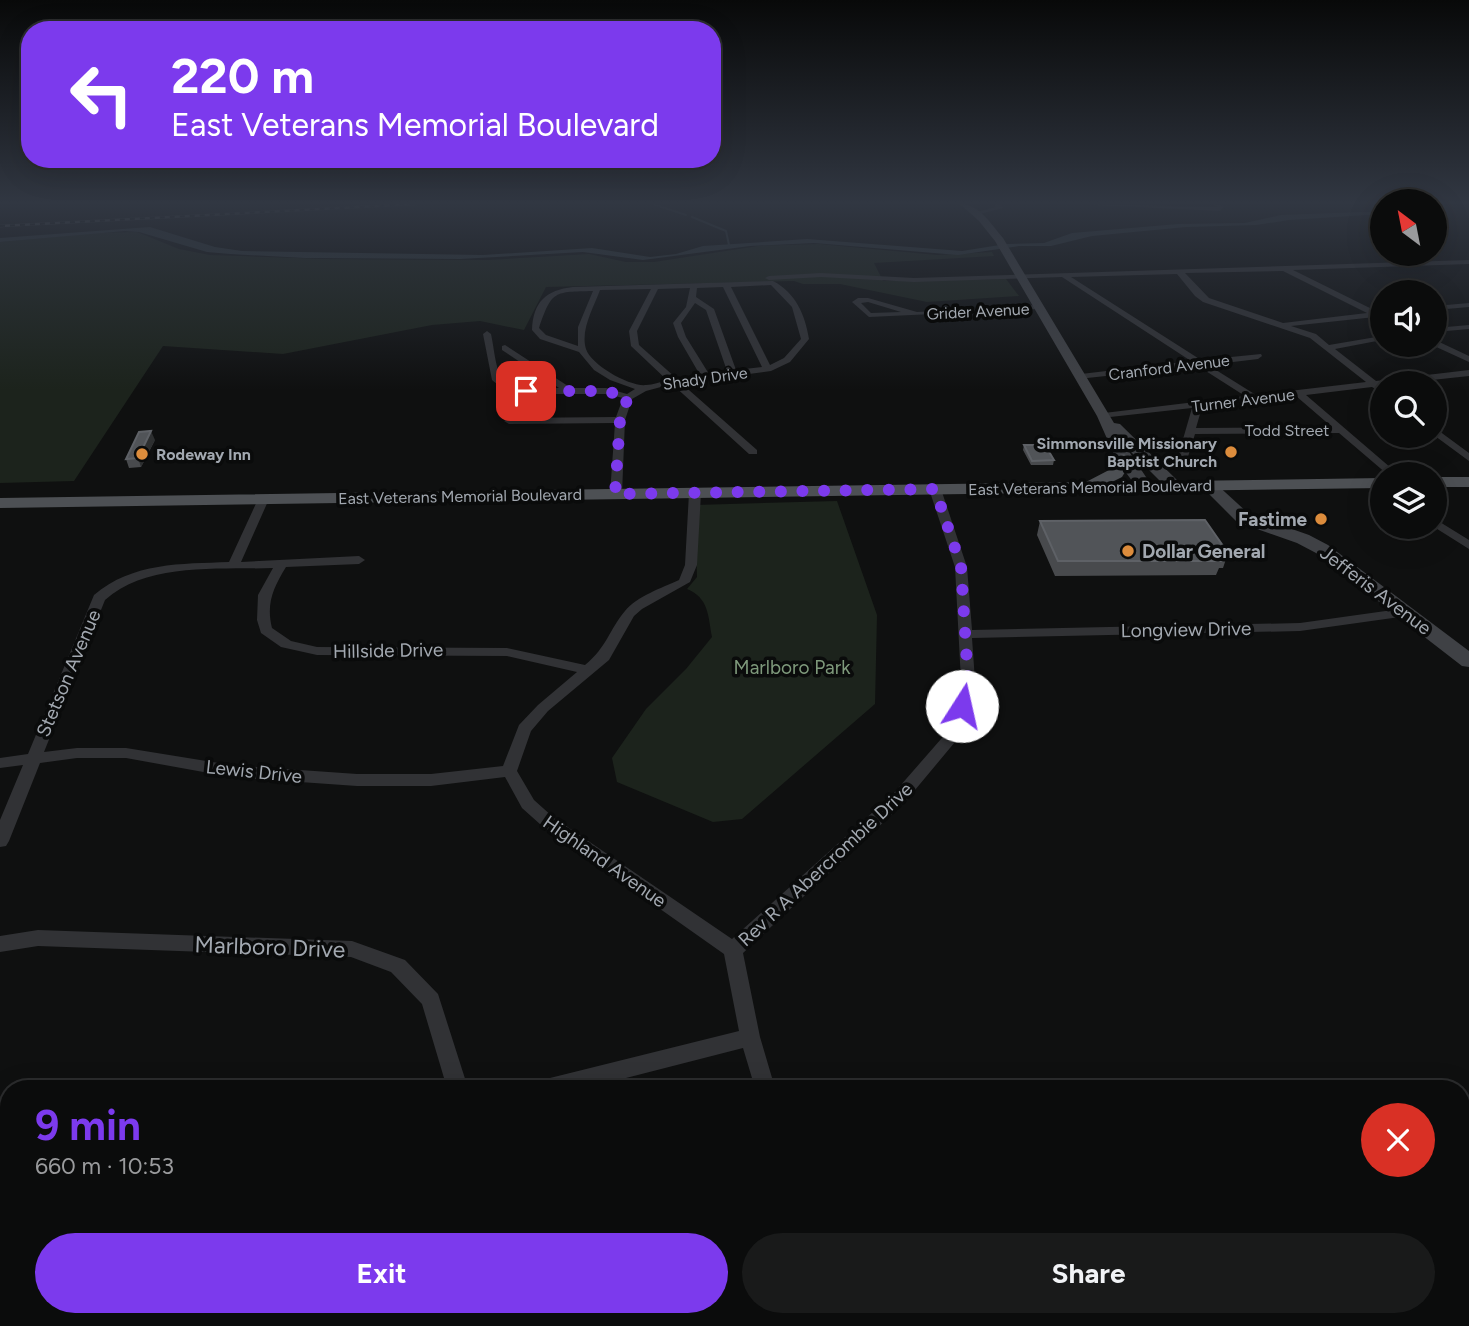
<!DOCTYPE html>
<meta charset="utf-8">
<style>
:root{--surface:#0b0c0c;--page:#191a1a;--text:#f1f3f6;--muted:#9a9b9d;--line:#2b2c2d;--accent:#7c3aed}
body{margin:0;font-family:Figtree,sans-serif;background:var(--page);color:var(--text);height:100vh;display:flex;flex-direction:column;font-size:26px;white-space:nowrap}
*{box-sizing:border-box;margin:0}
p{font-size:23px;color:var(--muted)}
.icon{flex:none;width:38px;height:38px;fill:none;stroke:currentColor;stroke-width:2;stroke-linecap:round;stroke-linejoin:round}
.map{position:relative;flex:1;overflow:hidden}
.sheet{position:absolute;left:0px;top:1080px;width:1470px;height:247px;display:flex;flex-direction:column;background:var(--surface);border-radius:28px 28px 0 0;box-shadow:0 7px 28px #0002,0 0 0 2px var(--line)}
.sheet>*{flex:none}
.banner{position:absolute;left:21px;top:21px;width:700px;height:147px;border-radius:28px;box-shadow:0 7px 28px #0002,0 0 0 2px var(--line);background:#7c3aed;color:#fff;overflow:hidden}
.needle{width:46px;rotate:328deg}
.fabs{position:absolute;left:1370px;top:189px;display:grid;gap:14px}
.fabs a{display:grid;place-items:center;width:77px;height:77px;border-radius:50%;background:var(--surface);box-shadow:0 7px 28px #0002,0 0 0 2px var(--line);font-size:35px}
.pin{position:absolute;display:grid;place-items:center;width:60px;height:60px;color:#fff;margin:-30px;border-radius:14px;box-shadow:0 4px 10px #0006}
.me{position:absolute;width:77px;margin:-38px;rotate:10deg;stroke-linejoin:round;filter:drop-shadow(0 0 5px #0008)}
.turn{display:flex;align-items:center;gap:24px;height:147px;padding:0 35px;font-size:32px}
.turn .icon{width:91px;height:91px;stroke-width:2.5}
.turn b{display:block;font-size:49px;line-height:60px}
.round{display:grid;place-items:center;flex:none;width:74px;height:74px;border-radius:37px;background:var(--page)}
.headline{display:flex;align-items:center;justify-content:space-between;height:119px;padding:0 35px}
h1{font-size:42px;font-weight:700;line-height:52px;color:var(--accent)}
.primary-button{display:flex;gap:14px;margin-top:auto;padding:14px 35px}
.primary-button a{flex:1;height:80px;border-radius:42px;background:var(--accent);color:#fff;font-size:28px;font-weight:700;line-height:80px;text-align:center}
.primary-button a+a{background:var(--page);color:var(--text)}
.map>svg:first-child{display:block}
.green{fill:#1c231c}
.water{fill:#2c3539}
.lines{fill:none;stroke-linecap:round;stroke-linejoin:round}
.stream{stroke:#2c3539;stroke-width:2}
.street{fill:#313235;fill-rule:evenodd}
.secondary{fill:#3f4145;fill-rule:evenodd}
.primary{fill:#4d5054;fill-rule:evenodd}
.rail-casing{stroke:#484a4e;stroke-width:2.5}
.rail{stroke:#0a0b0b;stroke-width:2;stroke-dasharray:5;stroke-linecap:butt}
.wall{fill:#484a4d}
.shaded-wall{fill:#2d2f30}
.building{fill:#515458;stroke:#5e6166;stroke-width:2}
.route{stroke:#7c3aed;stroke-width:12;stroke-dasharray:0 21.6}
.poi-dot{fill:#dc8c3c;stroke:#0a0b0b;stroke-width:2.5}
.labels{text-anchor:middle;stroke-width:7;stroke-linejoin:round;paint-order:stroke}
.far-street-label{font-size:16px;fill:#a2a8b0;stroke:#0a0b0b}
.far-poi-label{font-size:16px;font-weight:bold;fill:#a2a8b0;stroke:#0a0b0b;text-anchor:end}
.poi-label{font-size:19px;font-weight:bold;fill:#a2a8b0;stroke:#0a0b0b;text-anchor:end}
.street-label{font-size:19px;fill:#a2a8b0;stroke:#0a0b0b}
.park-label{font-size:19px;fill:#7e997b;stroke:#0a0b0b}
.near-street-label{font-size:23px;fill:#a2a8b0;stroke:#0a0b0b}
</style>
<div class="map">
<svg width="1469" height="1326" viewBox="0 0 1469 1326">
<rect width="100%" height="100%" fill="#0f1010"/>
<path class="green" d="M137,232L179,249L210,255L324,259L488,260L589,254L626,262H654L758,246L819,244L937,255L992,252L994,256L874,263L883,281L1006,279L1019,296L927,302L840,284H803L794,281L546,287L524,330L480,321L432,325L283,354L163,346L74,481L0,483V242L95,233Z
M837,501L877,615L875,704L742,819L713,822L617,782L612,758L646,709L686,669L712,637C708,616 709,598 687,589L697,577L695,505Z"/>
<path class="water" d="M1360,212H1382V214L1289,220L1256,225L1186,227L1092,236L1051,246H1019L958,255L814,243L750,246L643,260L583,252L460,259L305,258L230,254L207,252L139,232L125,231L0,242V238L150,227L215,247L242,251L483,255L592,248L650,257L676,254L703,246L807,239L962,251L1006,244L1044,243L1072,233L1178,224L1245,223L1281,215Z"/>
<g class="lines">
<path class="stream" d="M653,204L686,215
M692,217L726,231L729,245"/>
<path class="street" d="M994,204H1000L1003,208L976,215L973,213L996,207Z
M1075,204L1218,207L1213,204L1224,206L1220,211Z
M1469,260V264L1293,270L1382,314V319L1375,317L1291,326L1316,334L1329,345L1382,336V340L1335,349L1376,381L1469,370V376L1404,383H1382V390L1379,391L1372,387L1306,395L1398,474H1387L1339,433L1195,434L1187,460L1182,463L1177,460L1192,408L1101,418L1099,416L1104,413L1245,396L1198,366L1078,379L1076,377L1081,374L1191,361L1062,277L914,282L821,277L769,280L765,278L769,276L821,273L914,278ZM1283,271L1367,313L1283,323L1209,298L1185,273ZM1177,274L1195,296L1203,302L1310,338L1366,382L1256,395L1208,365L1258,359L1262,356L1261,354L1201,360L1071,277ZM1296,396L1332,427L1196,428L1202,407Z
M773,281C796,293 805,315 809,339L790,362L771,371L681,383L757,450V454H749L672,384L646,391L632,399L625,420L622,494L616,497L610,494L615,423L509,424L504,421L509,418L616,417L623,398L606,394H526L503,389L492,380L483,334L487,331L491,334C494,347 495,366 501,377C508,392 544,388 559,388L502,350V346L505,345L571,388H606L627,394L635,389L610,380L594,370L579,352L540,339L532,330C533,302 546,290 573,287ZM771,285L792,307L801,339L784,358L770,365L731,287ZM723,287L762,367L736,370L714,309L696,297L697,288ZM690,288L686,307L673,323L678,337L700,375L676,378L639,345L637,331L658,289ZM651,289L629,331L631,346L667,380C660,382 653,385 646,385C630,387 591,365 586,349C580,330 594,307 600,290ZM593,291L578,327V346L546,335L539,328C552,290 554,292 593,291ZM695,303L706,310L727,371L709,374L686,337L681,323Z
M858,298H868L917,312L1039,305L1043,307L1039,309L869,317L852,302ZM868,302L901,312L871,313L861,303Z
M1469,303V307L1435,310V306Z
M1469,325V329L1435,332V328Z
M1435,340L1469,356V362L1432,345H1435Z
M1435,428L1469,453V461L1435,436Z
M935,486L941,489L967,567L972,630L1300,623L1407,608L1414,612L1407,616L1300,631L972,638L975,681L960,736L905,802L743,953L760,1037L775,1088H755L743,1048L587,1088H540L542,1081L550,1078L739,1031L724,954L541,825L522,808L505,777L431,786H357L231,777L126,758H77L40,763L9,841L6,846L0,847V820L23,765L0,768V758L28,754L94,595C133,562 181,564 229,562L259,497L263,496L269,499L241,562L359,556L365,560L359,564L286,567C273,588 266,604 272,628L291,641L317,647L507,648L585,665C607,647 609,630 625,611C637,596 662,588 679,580L685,565L689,493L695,490L701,493L697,565L690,582L642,609L634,616L609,660L548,711L531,731L517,771L534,800L553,817L732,939L893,794L948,731L961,681L955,567L929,489ZM273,568L258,595L257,620L261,633L281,647L317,655L507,656L577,672L538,705L519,725L503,766L431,774H357L231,765L126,748H77L44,752L105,600C148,562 219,570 273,568Z
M1435,519L1469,540V549L1434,527Z
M38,930L352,941L405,960L438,994L468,1088H447L422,1004L391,972L351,957L38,946L0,952V936Z
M1469,1100V1120L1461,1122V1102Z
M0,1186H9V1210H0Z
M696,1318H746L742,1326H692Z
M819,1318H845L847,1326H821Z"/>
<path class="secondary" d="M960,204C979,204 991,224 1003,238L1114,423L1120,424L1179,482L1181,485L1179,488H1167L1126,447L1152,486L1150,489H1138L1116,459L1097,416L995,241L979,221Z
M1208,480L1214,482L1249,514L1309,535L1328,545L1469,651V667L1462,666L1316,553L1297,543L1237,522L1200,485Z"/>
<path class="primary" d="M1124,454L1133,459L1122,477L1112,482L1382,478V488L0,508V498L1086,482L1109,470L1118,455Z
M1435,477H1469V487H1435Z"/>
<defs>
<path id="rail" d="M0,226L415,204"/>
</defs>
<use href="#rail" class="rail-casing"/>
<use href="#rail" class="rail"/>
</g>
<path class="wall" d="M155,440L141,467L129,468L126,459Z
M1024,445L1054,460L1053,465H1031L1023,450Z
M1040,521L1228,553L1223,568H1219L1216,575L1055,576L1037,535Z"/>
<path class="shaded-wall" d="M151,431L155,440L141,467L138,458Z"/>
<path class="building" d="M151,431L138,458L126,459L139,432Z
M1024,445H1045L1054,460L1032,461Z
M1205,520L1228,553H1216L1221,561H1058L1040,521Z"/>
<linearGradient id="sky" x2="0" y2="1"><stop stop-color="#080909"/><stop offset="0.52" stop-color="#313742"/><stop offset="1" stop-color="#313742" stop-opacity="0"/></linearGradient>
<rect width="1469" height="390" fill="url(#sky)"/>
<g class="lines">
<path class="route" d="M526,391H606L628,397L620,420L615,494L935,489L961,566L968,681L962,706"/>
</g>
<g class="poi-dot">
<circle cx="1231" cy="452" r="7"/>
<circle cx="142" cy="454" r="7"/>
<circle cx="1321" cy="519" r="7"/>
<circle cx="1128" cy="551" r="7"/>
</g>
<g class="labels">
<g class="far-street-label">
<text transform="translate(978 311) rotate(-3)" y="6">Grider Avenue</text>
<text transform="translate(1169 367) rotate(-7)" y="6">Cranford Avenue</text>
<text transform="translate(705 378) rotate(-8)" y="6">Shady Drive</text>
<text transform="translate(1243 400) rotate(-7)" y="6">Turner Avenue</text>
<text x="1287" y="436">Todd Street</text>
<text transform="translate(1090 487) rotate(-1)" y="6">East Veterans Memorial Boulevard</text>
<text transform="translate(460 496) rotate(-1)" y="6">East Veterans Memorial Boulevard</text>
</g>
<g class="far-poi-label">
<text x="1217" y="449">Simmonsville Missionary<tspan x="1217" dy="18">Baptist Church</tspan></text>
<text x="156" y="460" text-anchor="start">Rodeway Inn</text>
</g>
<g class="poi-label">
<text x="1307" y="526">Fastime</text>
<text x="1142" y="558" text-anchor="start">Dollar General</text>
</g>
<g class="street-label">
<text transform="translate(1376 590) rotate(37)" y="7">Jefferis Avenue</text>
<text transform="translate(1186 629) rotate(-1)" y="7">Longview Drive</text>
<text transform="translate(388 650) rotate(-1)" y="7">Hillside Drive</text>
<text transform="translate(68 673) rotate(-67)" y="7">Stetson Avenue</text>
<text transform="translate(254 771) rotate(6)" y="7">Lewis Drive</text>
<text transform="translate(605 861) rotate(35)" y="7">Highland Avenue</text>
<text transform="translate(825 864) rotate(-43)" y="7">Rev R A Abercrombie Drive</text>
</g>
<g class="park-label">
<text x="792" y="674">Marlboro Park</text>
</g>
<g class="near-street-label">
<text transform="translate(270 947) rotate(2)" y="8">Marlboro Drive</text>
</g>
</g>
</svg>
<div class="fabs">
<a><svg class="needle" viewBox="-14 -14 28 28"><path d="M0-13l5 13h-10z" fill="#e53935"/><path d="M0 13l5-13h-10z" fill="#9a9b9d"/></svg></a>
<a><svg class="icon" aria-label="sound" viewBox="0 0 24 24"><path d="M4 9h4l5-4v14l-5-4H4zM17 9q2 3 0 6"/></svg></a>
<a><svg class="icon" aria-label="search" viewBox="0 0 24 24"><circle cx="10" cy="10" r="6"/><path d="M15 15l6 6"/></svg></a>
<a><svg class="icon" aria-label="layers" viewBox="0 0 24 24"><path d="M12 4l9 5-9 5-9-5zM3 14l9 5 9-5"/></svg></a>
</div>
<div class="pin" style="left:526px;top:391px;background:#d93025"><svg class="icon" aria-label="arrive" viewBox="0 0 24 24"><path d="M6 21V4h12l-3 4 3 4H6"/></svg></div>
<svg class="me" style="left:962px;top:706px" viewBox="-20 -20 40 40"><circle r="19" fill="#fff"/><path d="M0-13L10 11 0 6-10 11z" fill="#7c3aed"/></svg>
<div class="banner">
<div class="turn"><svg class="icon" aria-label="left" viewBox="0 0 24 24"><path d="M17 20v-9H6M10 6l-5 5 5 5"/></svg><div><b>220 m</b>East Veterans Memorial Boulevard</div></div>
</div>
<section class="sheet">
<div class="headline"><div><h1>9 min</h1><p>660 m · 10:53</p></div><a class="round" style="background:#d93025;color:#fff"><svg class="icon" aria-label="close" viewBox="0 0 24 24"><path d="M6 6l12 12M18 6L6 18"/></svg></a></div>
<div class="primary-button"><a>Exit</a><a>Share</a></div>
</section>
</div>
